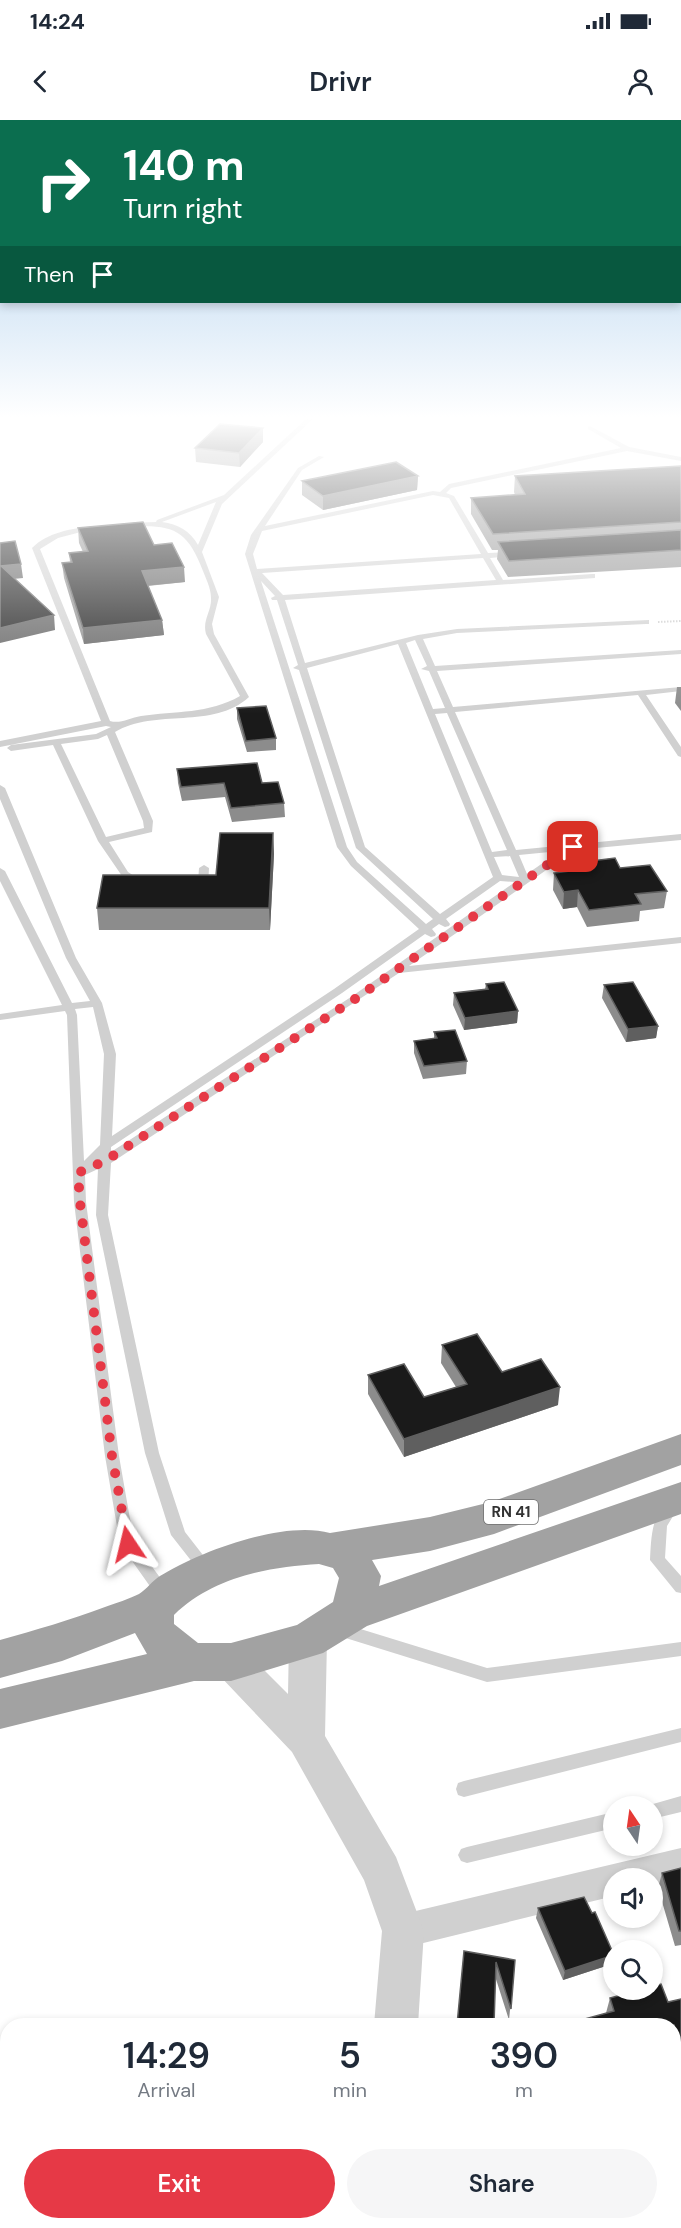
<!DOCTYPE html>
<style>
:root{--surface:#fff;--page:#f6f6f7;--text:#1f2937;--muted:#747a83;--accent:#e63946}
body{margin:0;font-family:"DM Sans",sans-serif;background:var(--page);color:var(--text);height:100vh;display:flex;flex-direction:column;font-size:22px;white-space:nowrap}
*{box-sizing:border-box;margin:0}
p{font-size:20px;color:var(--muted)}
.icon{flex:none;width:33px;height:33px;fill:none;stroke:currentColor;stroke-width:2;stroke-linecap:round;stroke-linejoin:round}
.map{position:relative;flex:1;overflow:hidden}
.details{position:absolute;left:0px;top:1898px;width:681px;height:212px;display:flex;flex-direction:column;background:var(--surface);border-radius:24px 24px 0 0;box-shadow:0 3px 9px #0003}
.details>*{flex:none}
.hud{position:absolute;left:0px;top:0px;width:681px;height:183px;box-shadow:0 3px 9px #0003;background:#0b6e4f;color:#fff;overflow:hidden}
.needle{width:39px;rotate:347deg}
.fabs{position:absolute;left:603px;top:1676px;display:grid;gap:12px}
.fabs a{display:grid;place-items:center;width:60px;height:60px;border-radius:50%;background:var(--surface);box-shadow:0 3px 9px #0003;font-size:30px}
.pin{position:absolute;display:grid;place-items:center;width:51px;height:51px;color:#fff;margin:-26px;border-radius:12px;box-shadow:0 3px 9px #0006}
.me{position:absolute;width:66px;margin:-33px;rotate:350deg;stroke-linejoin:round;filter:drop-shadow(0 0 4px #0008)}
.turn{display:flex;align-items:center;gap:21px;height:126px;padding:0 24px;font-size:27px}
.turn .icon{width:78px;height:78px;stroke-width:2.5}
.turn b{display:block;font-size:42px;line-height:51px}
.then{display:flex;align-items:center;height:57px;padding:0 24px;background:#0003;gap:12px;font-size:22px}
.eta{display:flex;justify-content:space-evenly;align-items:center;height:102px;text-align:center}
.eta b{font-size:36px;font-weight:600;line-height:42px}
.cta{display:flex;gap:12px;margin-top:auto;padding:12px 24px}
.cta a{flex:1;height:69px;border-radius:36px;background:var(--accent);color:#fff;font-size:24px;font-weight:600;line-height:69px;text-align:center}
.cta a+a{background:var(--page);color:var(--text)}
.status{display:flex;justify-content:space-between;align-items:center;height:42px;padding:0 30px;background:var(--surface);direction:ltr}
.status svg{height:16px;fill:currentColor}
header{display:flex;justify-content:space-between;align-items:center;height:78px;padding:0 24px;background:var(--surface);font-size:27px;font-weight:600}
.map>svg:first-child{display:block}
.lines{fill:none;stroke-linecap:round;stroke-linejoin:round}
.path{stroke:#cdcdcd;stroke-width:2;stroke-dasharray:1.5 1.5;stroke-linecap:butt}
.service{fill:#d0d0d0;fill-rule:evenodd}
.minor{fill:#d0d0d0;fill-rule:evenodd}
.tertiary{fill:#d0d0d0;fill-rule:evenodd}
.trunk{fill:#a2a2a2;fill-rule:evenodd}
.wall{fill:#8c8c8c}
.shaded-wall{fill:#5f5f5f}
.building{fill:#1a1a1a;stroke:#5f5f5f;stroke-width:1.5}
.route{stroke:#e63946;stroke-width:10;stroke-dasharray:0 18}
.labels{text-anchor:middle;stroke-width:6;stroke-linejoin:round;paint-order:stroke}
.shield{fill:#fff;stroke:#707070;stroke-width:1.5}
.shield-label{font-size:15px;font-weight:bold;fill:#333}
</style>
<div class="status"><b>14:24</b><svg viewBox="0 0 49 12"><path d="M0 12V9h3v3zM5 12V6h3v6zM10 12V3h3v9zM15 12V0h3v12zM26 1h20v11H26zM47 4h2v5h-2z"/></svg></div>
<header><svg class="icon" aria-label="back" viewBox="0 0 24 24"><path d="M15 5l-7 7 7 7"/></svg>Drivr<svg class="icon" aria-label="person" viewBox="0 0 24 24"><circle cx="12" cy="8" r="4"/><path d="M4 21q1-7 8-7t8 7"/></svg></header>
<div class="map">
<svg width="681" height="2108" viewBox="0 0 681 2108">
<rect width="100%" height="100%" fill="#fff"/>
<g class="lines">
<path class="path" d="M658,502L681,501"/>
<path class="service" d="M306,299H313L222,384L202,432L219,477L212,504L214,514L249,577C213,610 155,588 115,612L153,701L152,712L109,722L128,752L147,764L145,766H139L122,756L98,721L53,625L11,631L7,628L11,625L96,614L111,607L106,606L0,627V621L101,601L32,428C48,412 71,409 92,406L96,408L58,418L40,429L110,601C120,604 130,598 141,596C175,591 209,594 240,576L206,514C202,500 212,491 211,478C211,468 206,459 203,451C187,408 171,404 127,407L123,405L127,403L156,402L157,400L224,375ZM216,382L198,425C190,411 178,404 162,402ZM107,615L143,701L144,708L106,717L61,624L98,619Z
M590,306L629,327L681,337V341L627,331L451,368L446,373L454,376L488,433L512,432L516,434L512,436L490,438L503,460L592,454H595V458L285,480L305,543L418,515L457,509L649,500V504H646L457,513L423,519L435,546L681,530V534L437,551L453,587L681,567V571L646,575L681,627V637L678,636L638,575L455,592L516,730L681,714V720L575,730L409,846L681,817V823L399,853L111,1043L108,1095L159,1333L185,1412L213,1448L210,1452L205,1454L200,1452L171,1415L145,1333L96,1095L98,1049L85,1055L86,1082L119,1336L134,1422L172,1474L169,1479L164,1480L159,1479L120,1424L105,1336L74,1082L67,895L65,891L0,900V894L62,885L0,761V748L5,751L72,883L90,881L66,838L0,679V665L5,668L76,838L102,883L116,934L112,1016L334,869L419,809L351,746L337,727L245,434L251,415L298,348L319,336L324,337L302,350L265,406L433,371L440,372L449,364L621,328L588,309V307ZM433,375L449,378L481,434L257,449L253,434L262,411ZM483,438L496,460L283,475L262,453ZM261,461L275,476L271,478L272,480H277L298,545L293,548L299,550L356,728L433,799L426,804L357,742L347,727ZM415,520L427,546L421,549L429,551L445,588L433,589L406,523ZM398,524L493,757L440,794L365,727L307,548ZM447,593L507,730L492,732L435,594ZM560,731L527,754L519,735ZM510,736L519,757L502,755L494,737ZM500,761L515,762L351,877L111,1032V1027L342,873L425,814L431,817L435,816L436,814L432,809L439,804L445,807L449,806L450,804L446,799ZM93,887L104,934L100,1025L84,1041L77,895L75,889Z
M204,745L209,748L208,766L203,769L195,768V764L198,763L199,748Z
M671,1382L676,1384L678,1388L667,1406L665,1438L681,1456V1473L676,1472L650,1440C651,1422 651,1389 671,1382Z
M341,1503L487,1548L681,1522V1536L487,1562L336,1515L333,1510L336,1505Z
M681,1608V1622L464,1677L458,1675L456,1669L458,1663L464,1661Z
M681,1676V1692L652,1699V1686H646Z
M614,1692V1708L467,1743L461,1741L458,1735L461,1729L467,1727Z"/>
<path class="minor" d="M681,1728V1760L652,1767V1758H614V1776L403,1828L391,1823L386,1811L391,1799L403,1794Z
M681,1982V2018L674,2020V1984Z
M533,2102H573L576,2108H536Z"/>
<path class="tertiary" d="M308,1504L321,1509L327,1520L325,1616L396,1737L424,1811L418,1905H374L382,1811L364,1760L292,1632L218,1554L212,1542L218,1530L231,1526L244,1530L288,1574L289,1520L295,1509Z
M357,2102H405V2108H357Z"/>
<path class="trunk" d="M681,1314V1345L494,1414L430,1431L372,1440L381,1456L379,1466L681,1362V1394L367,1506L323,1533L231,1561H194L0,1609V1569L147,1534L135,1513L62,1541L0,1558V1520C36,1510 70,1500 105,1487C116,1483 129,1479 139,1474C147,1469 152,1461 160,1456C200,1431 284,1400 330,1413L430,1397L491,1382ZM319,1444L333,1448L339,1458L333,1482L297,1505L231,1523H198L174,1504V1495C213,1457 268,1447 319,1444Z"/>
</g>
<path class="wall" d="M263,322L240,347L196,342L195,328Z
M681,346V447L508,457L497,439L498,430H492L471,394V378L515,375L514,372L515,356Z
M418,356L417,370L323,390L302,375V361Z
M78,408L154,425L185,462L148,466L162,500L164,515L84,524L64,458L62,443L70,442L69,433L83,432L79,423Z
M677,567H681V591L675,583Z
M237,588L276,618V630L247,632L237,599Z
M177,649L262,663L284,683L285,697L232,702L225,677L182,681L178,663Z
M273,713L274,734L270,810H99L97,788L216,755Z
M583,742L620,748L667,771L664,788L640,791L639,801L587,807L577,787L563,789L553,770L554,753L582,750Z
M486,864L518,891L517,903L464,910L453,885L454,873L485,869Z
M604,865L658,906L656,918L626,922L602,878Z
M434,912L467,941L466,954L423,959L414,933V921L434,918Z
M442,1225L502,1252L558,1285L404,1337L368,1274V1255L424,1277L456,1267L441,1243Z
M681,1748V1825L675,1826L658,1768L662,1753Z
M538,1788L612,1844L563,1860L536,1798Z
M464,1831L515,1840L509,1900L495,1856Z
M610,1878L668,1882L681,1879V1969L674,1951V1905L606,1893Z
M637,2102H663L660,2108H657Z"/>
<path class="shaded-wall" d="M263,308V322L240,347L239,333Z
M418,356L417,370L323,390V376Z
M21,444L23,458L3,460L1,446Z
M184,447L185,462L144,466L142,451Z
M54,495L55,510L0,523V508Z
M162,500L164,515L84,524L83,508Z
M273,713L274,734L270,810L269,788Z
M578,770L577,787L563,789L564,772Z
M518,891L517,903L464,910L465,898Z
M658,906L656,918L626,922L628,909Z
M560,1267L558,1285L404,1337V1319Z
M614,1835L612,1844L563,1860L565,1851Z
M677,1935L674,1946V1936Z
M155,2102H160L158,2108H153Z"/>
<path class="building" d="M220,304L263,308L239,333L195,328Z
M396,342L418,356L323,376L302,361Z
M681,346V402L493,414L471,378L525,374L515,356Z
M143,402L154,425L172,423L184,447L142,451L162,500L83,508L62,443L72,442L69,433L88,431L78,408Z
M681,410V430L509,441L498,422Z
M15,421L21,444L1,446L54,495L0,508V423Z
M266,586L276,618L246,621L237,588Z
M257,643L262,663L278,662L284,683L231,688L224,663L181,667L177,649Z
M220,713H273L269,788H97L103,755H216Z
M615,738L620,748L650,745L667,771L635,774L641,784L589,790L578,770L564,772L554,753L587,749L583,742Z
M504,862L518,891L465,898L454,873L488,869L486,864Z
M633,862L658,906L628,909L604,865Z
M455,910L467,941L424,946L414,921L437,918L434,912Z
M477,1214L502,1252L541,1239L560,1267L404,1319L368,1255L404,1244L424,1277L467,1264L442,1225Z
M681,1748V1811H679L662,1753Z
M584,1777L592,1793L595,1792L614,1835L565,1851L538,1788Z
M464,1831L515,1840L511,1889L496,1842L494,1905H457Z
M661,1864L668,1882L681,1879V1945L677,1935L674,1936V1905H563L614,1891L610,1878L643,1869H652V1866Z
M98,2102H155L153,2108H96Z
M419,2102H430L460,2108H418Z"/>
<linearGradient id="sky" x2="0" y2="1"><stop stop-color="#9ec6ea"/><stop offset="0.5" stop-color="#fff"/><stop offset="1" stop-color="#fff" stop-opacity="0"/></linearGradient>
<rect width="681" height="594" fill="url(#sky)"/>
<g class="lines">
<path class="route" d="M128,1424L112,1336L80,1082L78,1053L105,1041L355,879L573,727"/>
</g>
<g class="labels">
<rect class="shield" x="484" y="1380" width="54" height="24" rx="4.5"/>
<g class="shield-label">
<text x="511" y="1397">RN 41</text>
</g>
</g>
</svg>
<div class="fabs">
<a><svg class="needle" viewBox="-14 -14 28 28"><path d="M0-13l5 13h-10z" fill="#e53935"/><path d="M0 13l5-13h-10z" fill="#747a83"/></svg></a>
<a><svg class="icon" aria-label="sound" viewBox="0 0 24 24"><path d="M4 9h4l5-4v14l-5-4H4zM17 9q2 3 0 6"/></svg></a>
<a><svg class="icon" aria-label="search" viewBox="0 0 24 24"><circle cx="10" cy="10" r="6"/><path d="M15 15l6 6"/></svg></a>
</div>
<div class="pin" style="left:573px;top:727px;background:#d93025"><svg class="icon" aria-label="arrive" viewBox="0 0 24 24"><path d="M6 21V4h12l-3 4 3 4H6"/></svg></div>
<svg class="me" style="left:128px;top:1424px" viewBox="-20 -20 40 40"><path d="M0-17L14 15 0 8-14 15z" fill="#e63946" stroke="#fff" stroke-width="4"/></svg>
<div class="hud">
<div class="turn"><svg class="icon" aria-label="right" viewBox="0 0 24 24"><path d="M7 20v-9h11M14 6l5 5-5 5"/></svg><div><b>140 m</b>Turn right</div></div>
<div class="then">Then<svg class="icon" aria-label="arrive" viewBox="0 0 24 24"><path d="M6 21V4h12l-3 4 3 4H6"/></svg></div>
</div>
<section class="details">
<div class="eta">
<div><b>14:29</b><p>Arrival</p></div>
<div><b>5</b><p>min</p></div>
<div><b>390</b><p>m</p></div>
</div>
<div class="cta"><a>Exit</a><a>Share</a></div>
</section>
</div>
